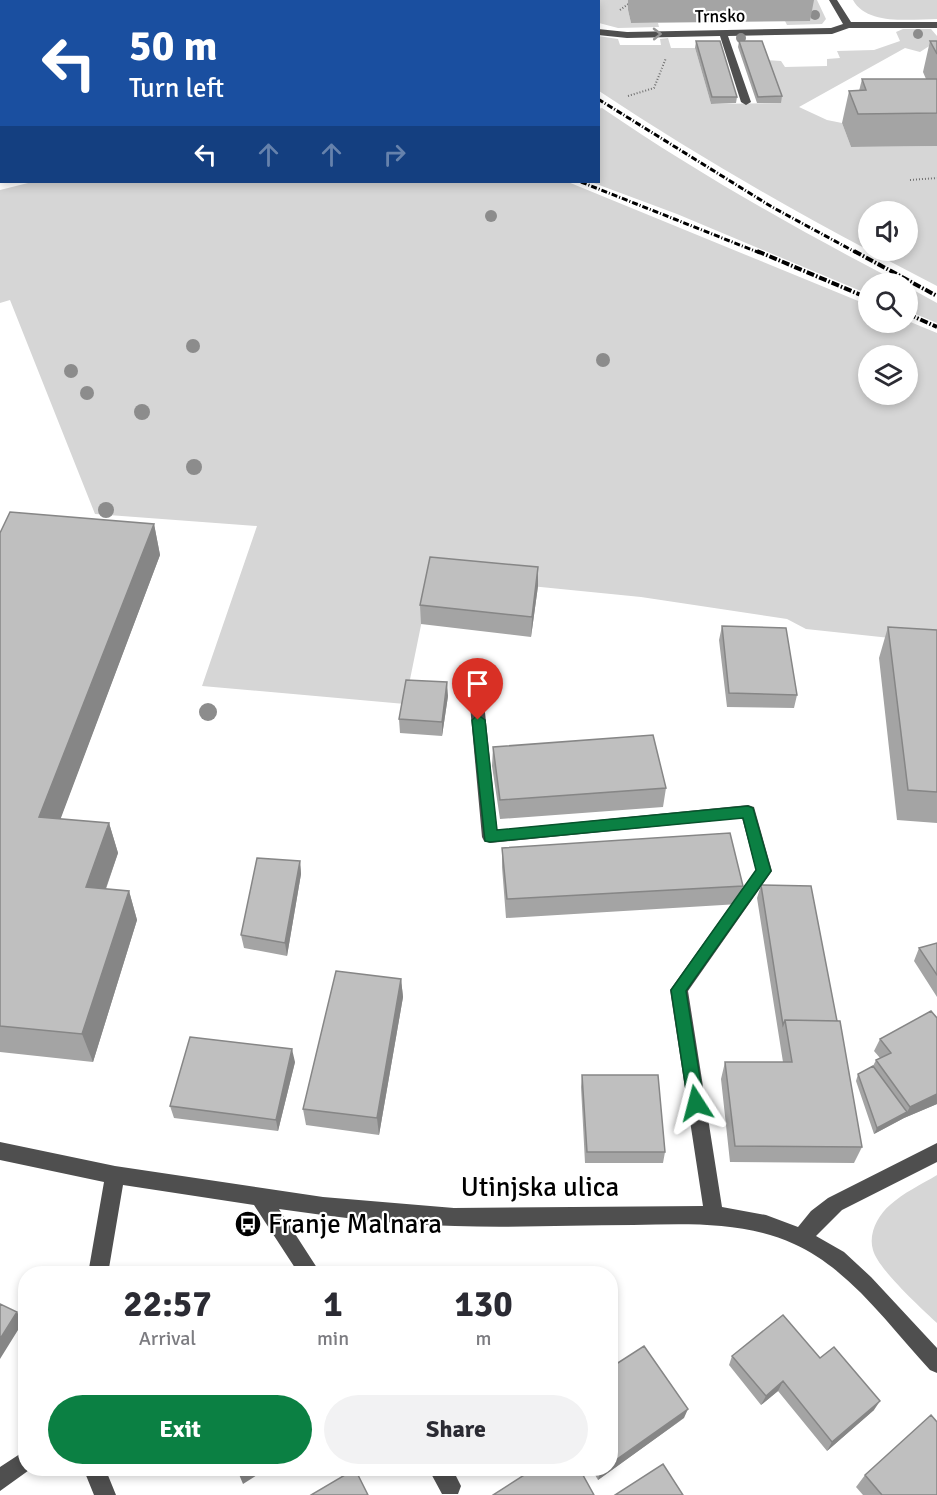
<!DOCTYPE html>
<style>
:root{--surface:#fff;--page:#f2f2f3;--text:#2b2b33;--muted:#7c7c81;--accent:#0b8043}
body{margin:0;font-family:Signika,sans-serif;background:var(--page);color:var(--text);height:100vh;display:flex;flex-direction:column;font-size:22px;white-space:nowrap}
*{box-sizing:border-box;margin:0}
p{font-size:20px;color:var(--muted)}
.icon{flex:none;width:33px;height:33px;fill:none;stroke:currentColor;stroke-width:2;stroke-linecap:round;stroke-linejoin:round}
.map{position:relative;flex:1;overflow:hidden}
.drawer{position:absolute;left:18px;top:1266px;width:600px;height:210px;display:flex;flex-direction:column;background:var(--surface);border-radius:24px;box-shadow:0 3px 9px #0003}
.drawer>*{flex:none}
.banner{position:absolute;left:0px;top:0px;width:600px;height:183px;box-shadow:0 3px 9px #0003;background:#1a4fa0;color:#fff;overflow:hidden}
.tools{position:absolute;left:858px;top:201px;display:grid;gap:12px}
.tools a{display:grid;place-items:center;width:60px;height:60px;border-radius:50%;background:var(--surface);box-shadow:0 3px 9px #0003;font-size:30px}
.pin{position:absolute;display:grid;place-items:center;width:51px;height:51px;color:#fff;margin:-62px -26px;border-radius:50% 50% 50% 0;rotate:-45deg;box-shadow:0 0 6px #0007}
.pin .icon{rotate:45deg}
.me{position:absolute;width:66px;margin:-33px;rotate:351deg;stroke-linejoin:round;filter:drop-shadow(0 0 4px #0008)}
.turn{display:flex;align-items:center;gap:21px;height:126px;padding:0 30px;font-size:27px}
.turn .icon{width:78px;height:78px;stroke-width:2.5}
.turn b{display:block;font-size:42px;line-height:51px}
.lanes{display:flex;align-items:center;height:57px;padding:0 30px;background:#0003;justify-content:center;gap:30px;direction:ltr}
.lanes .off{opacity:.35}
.eta{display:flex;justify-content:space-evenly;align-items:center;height:102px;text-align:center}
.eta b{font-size:36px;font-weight:700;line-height:42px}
.primary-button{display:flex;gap:12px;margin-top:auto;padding:12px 30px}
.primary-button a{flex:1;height:69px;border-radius:36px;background:var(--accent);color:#fff;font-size:24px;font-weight:700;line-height:69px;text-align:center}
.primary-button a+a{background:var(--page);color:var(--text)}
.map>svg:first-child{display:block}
.green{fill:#d6d6d6;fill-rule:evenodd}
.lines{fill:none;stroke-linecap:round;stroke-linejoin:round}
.path{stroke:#717171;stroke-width:2;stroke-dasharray:1 2;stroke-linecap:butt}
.minor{fill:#4f4f4f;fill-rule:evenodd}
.rail-far1{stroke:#000;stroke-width:3;stroke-dasharray:6 2 1 2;stroke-linecap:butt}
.rail{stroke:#000;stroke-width:4;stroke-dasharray:8 2 1.5 2;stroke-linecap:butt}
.tree{fill:#8c8c8c}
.wall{fill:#a4a4a4}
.shaded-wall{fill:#868686}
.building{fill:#bfbfbf;stroke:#868686;stroke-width:1.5}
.oneway{stroke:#959595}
.route{fill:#0b8043;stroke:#07532c;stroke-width:1.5}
.labels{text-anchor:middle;stroke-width:4.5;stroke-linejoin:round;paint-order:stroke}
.far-street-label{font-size:18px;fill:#000;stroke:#fff}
.near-street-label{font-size:27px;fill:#000;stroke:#fff}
.near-poi-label{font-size:27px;fill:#000;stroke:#fff;text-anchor:start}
</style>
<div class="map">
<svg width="937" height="1495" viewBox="0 0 937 1495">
<rect width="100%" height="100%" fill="#fff"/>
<path class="green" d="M169,0H452L454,1L176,2Z
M587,0H817L826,19L822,24L787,25L785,21L628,10L631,23H658L659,27L618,28L599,23L598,2Z
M853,0H937V19C912,19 867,26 853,0Z
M903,29H931L937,36V41L920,52L905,48L799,107L827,120L842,123L851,147L937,146V286L870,251L908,250V212H868V250C776,201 686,149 599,91L598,36L618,39L620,45H661L660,39L668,38L671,48H695L711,104L781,103L766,60L781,61L785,67L827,66V59L840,58L837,51L874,50L900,41L896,32Z
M602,108C697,173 798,230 900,283L868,284V294L677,214L591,182H598V109Z
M32,182H568L868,305V322H908V321L937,333V643L806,629L787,619L641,597L431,576L405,704L202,686L257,526L95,514L10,300L0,303V190ZM868,356H908V394H868Z
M908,287L937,303V323L908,311Z
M937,1175V1323C922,1309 878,1269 873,1250C868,1234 878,1215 890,1205C903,1193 922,1184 937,1175Z"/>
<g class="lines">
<path class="path" d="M161,0L168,2
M620,10L634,0
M628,96L654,88L666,58
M910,180L937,178"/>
<path class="minor" d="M570,0H578V2H570Z
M829,0H837L851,22H937V28H849L832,34L728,36L751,102L746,105L741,102L720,36L627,38L598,35V29L627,32L831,28L843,24Z
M474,668L481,673L497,830L748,805L754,807L772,871L688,991L722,1207L766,1215L798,1227L811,1211L828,1198L937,1143V1162L842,1210L816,1236L844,1252L871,1277L937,1348V1373L930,1370C889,1326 850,1269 794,1244C743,1221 688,1224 633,1225C574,1225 514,1228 455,1226C397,1225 337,1217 279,1209L321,1274H299L254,1205L123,1185L108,1274H88L104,1182L0,1160V1142L115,1166L323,1197L454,1208L703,1206L670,990L756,870L742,818L490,843L484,841L482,837L467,673Z
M26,1450V1468H32L0,1491V1467Z
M83,1468H105L116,1495H94Z
M428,1468H452L461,1486L458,1494H442Z"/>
<path class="rail-far1" d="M463,0L465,2
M598,99L772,207L857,253
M581,182L760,253"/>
<path class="rail" d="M757,251L868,298
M854,251L937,296
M908,314L937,327"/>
</g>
<g class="tree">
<circle cx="815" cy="15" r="5"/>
<circle cx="918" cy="34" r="5"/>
<circle cx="741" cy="38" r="5"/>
<circle cx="491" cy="216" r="6"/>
<circle cx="193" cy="346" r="7"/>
<circle cx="603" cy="360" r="7"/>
<circle cx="71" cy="371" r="7"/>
<circle cx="87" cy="393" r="7"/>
<circle cx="142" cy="412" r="8"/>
<circle cx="194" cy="467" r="8"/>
<circle cx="106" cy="510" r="8"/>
<circle cx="208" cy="712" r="9"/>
</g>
<path class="wall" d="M628,0H814L810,21L631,23L628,10Z
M696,41L737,97L736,103L711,104L695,48Z
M739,41L782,96L781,103H757L738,47Z
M930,41H937V146L851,147L842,123L849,91H859L862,79H926L923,72Z
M154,524L160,555L60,819L109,823L118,853L106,889L129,891L137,920L93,1062L0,1052V533Z
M538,586L531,637L421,624L420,605Z
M722,626L797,695L794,708L727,707L719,640Z
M888,627L937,630V823L897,820L879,658Z
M448,696L442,736L400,733L399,719Z
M493,747L666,788L663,807L500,819L492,766Z
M502,848L743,886L739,904L506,918L502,867Z
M300,861L301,874L287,956L244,948L241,935Z
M761,885L862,1147L854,1163L730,1162L721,1079L725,1062H783L757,898Z
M937,943V997L914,961L919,948Z
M401,979L403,997L379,1135L306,1125L303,1109Z
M937,1018V1104L904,1118L874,1134L856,1081L858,1074L873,1066L876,1060L880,1058L874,1051L880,1039Z
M295,1062L278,1131L174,1118L170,1106Z
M582,1075L665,1152L663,1163H585L581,1087Z
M732,1356L820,1358L874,1410L827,1451L778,1391L761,1405L729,1365Z
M684,1418L598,1480L591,1468H610Z
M865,1475L937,1495H863L856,1487Z"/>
<path class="shaded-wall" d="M154,524L160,555L50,847L39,817Z
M538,567V586L531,637L532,617Z
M447,682L448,696L442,736V722Z
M109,823L118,853L96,916L86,887Z
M300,861L301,874L287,956L285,943Z
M129,891L137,920L93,1062L82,1034Z
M401,979L403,997L379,1135L377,1118Z
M292,1049L295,1062L278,1131L276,1120Z
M937,1094V1104L904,1118L874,1134L877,1128L907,1112L910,1107Z
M17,1312L23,1322L0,1359V1339Z
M783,1381L778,1391L761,1405L766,1396Z
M880,1401L874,1410L827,1451L832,1442Z
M688,1409L684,1418L598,1480L600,1472L605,1468H610V1464Z
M244,1468H268L243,1484L238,1472Z"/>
<path class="building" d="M696,41H720L737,97H712Z
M739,41H762L782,96L758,97Z
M930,41H937V54Z
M862,79H937V113L858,114L849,91L866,90Z
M10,512L154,524L39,817L109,823L86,887L129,891L82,1034L0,1026V533Z
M430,557L538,567L532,617L420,605Z
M722,626L786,628L797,695L729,693Z
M888,627L937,630V792L908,790Z
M406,680L447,682L442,722L399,719Z
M653,735L666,788L500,800L493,747Z
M730,833L743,886L507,899L502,848Z
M257,858L300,861L285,943L241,935Z
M761,885L811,886L837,1021L785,1020L783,1025Z
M937,943V975L919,948Z
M336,971L401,979L377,1118L303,1109Z
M931,1011L937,1018V1094L910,1107L876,1060L891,1053L880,1039Z
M785,1020L840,1021L862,1147L735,1146L725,1062H792Z
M190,1037L292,1049L276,1120L170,1106Z
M873,1066L907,1112L877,1128L858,1074Z
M582,1075H658L665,1152H587Z
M0,1304L17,1312L0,1339Z
M783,1315L820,1358L834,1347L880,1401L832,1442L783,1381L766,1396L732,1356Z
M644,1346L688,1409L610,1464V1368Z
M931,1415L937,1422V1495H882L865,1475Z
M663,1464L683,1495H615Z
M237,1468H244L238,1472Z
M535,1468H579L594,1495H493Z
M355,1469L368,1495H311Z"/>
<defs><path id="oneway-chevron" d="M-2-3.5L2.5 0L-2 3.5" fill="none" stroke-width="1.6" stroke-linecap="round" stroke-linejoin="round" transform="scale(1.5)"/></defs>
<use class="oneway" href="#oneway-chevron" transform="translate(657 34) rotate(-1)"/>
<path class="route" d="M478,715L485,720L497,830L748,806L753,808L771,871L686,991L704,1103L702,1108L696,1110L690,1108L688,1103L671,990L756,870L743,818L490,842L485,841L472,720Z"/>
<defs>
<symbol id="bus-disc" viewBox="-11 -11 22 22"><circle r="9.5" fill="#000" stroke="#fff"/><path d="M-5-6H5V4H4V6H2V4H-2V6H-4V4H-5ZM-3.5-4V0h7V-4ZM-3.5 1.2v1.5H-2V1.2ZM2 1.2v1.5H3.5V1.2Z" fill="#fff"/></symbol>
</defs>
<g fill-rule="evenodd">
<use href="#bus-disc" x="233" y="1209" width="30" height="30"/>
</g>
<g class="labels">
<g class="far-street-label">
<text transform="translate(720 16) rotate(-1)" y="6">Trnsko</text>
</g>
<g class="near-street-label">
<text x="540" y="1196">Utinjska ulica</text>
</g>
<g class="near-poi-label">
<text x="268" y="1233">Franje Malnara</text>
</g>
</g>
</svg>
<div class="tools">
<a><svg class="icon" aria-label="sound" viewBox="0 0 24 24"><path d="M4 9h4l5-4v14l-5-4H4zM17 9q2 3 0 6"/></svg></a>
<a><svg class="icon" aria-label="search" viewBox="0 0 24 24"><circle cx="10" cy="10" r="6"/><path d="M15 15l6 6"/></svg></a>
<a><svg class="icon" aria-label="layers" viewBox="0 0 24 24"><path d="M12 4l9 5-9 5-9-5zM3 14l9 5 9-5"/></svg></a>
</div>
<div class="pin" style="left:478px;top:720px;background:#d93025"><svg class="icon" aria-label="arrive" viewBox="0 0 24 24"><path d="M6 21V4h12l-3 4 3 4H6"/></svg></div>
<svg class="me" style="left:696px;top:1103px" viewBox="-20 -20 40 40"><path d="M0-17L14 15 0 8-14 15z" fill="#0b8043" stroke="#fff" stroke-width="4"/></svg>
<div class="banner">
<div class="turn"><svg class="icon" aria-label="left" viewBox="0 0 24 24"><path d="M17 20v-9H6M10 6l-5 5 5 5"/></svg><div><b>50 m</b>Turn left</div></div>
<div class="lanes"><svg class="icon" aria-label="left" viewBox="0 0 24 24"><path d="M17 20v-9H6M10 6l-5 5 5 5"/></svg><svg class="icon off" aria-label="ahead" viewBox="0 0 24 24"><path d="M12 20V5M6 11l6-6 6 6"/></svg><svg class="icon off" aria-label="ahead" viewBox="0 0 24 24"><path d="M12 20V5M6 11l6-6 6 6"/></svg><svg class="icon off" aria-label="right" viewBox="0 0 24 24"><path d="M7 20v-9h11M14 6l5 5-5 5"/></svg></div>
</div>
<section class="drawer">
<div class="eta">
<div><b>22:57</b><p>Arrival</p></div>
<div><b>1</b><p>min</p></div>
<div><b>130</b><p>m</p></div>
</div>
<div class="primary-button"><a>Exit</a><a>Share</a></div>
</section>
</div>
